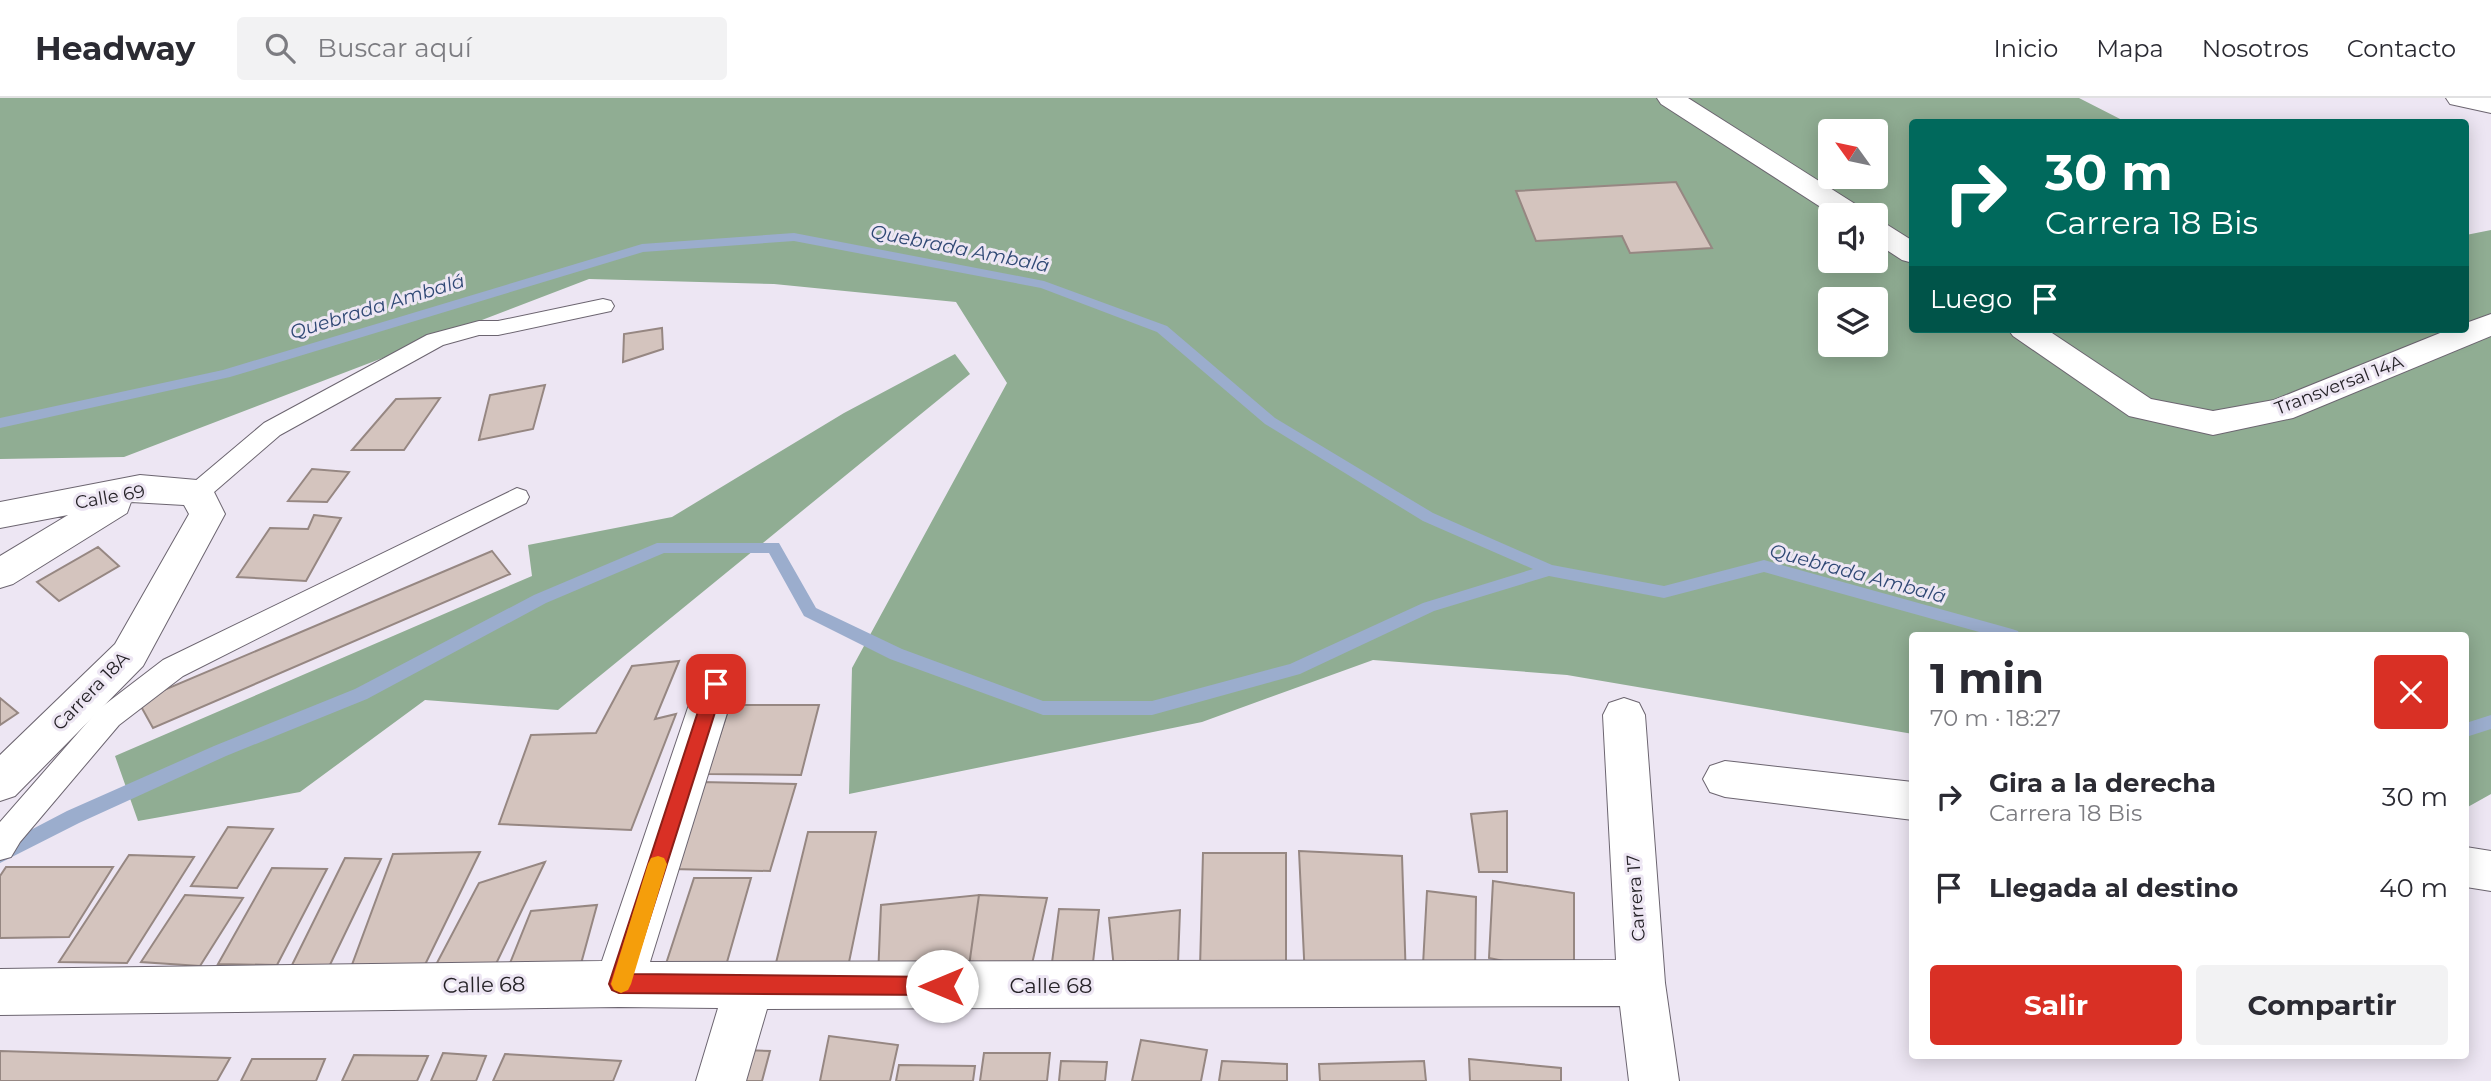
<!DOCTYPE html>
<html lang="es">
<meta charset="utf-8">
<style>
:root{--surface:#fff;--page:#f2f2f3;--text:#2b2b33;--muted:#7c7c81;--line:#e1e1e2;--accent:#d93025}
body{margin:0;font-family:Montserrat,sans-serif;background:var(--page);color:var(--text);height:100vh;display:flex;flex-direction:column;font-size:26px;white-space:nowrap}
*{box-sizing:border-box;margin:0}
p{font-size:23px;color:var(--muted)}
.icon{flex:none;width:38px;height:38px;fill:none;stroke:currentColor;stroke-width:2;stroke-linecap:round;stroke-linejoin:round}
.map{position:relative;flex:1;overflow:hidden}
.details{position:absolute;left:1909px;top:534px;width:560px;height:427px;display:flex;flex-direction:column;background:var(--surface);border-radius:7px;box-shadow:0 4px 18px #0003}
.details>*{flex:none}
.top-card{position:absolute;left:1909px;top:21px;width:560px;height:214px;border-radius:7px;box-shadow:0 4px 18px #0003;background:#00695c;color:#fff;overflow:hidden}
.needle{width:46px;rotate:303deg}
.controls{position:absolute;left:1818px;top:21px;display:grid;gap:14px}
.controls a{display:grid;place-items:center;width:70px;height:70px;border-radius:7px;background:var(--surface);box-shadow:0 4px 18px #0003;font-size:35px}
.pin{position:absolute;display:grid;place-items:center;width:60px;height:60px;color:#fff;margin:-30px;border-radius:14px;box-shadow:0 4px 10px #0006}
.me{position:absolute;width:77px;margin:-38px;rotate:270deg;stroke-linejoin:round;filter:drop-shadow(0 0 5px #0008)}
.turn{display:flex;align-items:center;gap:24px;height:147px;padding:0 21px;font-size:32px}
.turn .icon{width:91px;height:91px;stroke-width:2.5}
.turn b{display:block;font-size:49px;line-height:60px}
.then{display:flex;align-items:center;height:66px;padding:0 21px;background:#0003;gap:14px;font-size:26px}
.round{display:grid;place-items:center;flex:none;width:74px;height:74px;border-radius:7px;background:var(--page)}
.head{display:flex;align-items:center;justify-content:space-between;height:119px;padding:0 21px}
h1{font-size:42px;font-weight:700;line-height:52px}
.cta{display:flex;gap:14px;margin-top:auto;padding:14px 21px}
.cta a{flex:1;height:80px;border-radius:7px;background:var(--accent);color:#fff;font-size:28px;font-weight:700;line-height:80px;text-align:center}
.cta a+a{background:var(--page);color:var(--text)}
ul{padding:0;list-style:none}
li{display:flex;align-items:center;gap:21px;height:91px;padding:0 21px}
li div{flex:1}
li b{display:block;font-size:26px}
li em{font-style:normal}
header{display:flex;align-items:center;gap:42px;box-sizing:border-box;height:98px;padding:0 35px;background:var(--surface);border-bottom:2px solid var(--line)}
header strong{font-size:33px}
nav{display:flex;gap:38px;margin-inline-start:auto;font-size:24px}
.search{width:490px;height:63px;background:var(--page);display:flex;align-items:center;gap:18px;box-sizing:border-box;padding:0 24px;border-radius:7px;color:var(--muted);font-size:26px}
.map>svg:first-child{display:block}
.forest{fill:#90ad93;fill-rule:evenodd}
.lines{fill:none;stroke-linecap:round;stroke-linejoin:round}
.stream{fill:#9badcd;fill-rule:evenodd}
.building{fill:#d4c4be;stroke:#968782;stroke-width:2}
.service-casing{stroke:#6c6570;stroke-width:2}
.minor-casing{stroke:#6c6570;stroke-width:2}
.service{fill:#fff;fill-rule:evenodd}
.minor{fill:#fff;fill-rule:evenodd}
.route{fill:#d93025;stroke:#8d1f18;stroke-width:2}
.slow{fill:#f59e0b}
.labels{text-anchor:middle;stroke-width:6;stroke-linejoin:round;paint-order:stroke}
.street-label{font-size:18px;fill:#252227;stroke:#ede6f3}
.water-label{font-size:19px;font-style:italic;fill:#304975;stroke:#ede6f3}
.near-street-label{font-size:21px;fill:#252227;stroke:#ede6f3}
</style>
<header>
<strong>Headway</strong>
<div class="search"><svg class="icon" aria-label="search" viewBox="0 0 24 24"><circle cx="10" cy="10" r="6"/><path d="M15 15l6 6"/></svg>Buscar aquí</div>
<nav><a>Inicio</a><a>Mapa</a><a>Nosotros</a><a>Contacto</a></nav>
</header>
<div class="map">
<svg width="2491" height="983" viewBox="0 0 2491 983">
<rect width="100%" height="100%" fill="#ede6f3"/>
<path class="forest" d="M0,0H2079L2126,24H1913V231H2466V137L2491,132V696L2466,710V537H1913V636L1567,577L1373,562L1202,624L849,696L852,570L1007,285L956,204L774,186L589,181L124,359L0,361ZM1830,33H1876V79H1830ZM1830,117H1876V163H1830ZM1830,201H1876V247H1830Z
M955,256L970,276L558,612L425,602L300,694L138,723L115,658L532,478L528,447L672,419L844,315Z"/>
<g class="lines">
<path class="stream" d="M794,135L1044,183L1167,228L1275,320L1433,415L1552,467L1664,488L1764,462L2012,531L2018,533L2020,537H1990L1764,474L1664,500L1549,478L1434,513L1300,576L1152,617H1043L890,561L804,518L769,455H664L546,505L367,601L226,658L79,725L0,765V748L67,713L214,648L355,591L534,497L657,445H779L816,510L902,551L1043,603H1152L1290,566L1423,505L1533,471L1423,423L1265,326L1157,234L1041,190L794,143L643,154L230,279L0,330V320L223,272L642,146Z
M2491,617V631L2466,639V625Z"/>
</g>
<path class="building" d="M1676,84L1712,150L1630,155L1622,138L1536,143L1516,93Z
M662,230L663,251L623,264L624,236Z
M545,287L533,331L479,342L490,297Z
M440,300L404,352H352L396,301Z
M312,371L349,374L327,404L288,403Z
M314,417L341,420L306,483L237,479L270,430L308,431Z
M98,449L119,468L59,503L37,484Z
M492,453L510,476L153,630L138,603Z
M679,563L655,621L676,616L631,732L499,726L531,637L596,635L632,568Z
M0,600L18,615L0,627Z
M730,607H819L801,677L707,676Z
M700,684L796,686L770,773L671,771Z
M1507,713V774H1479L1471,716Z
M228,729L273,731L237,790L191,788Z
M808,734H876L848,869H775Z
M1299,753L1402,758L1406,883L1305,881Z
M480,754L419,879L346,883L393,756Z
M1203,755H1286V871L1200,870Z
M129,757L194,759L127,865L59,864Z
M345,760L381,761L327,873H289Z
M545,764L493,872L429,880L479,785Z
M6,769H113L69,839L0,840V778Z
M272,770L327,771L277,867L218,866Z
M694,780H751L723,878H662Z
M1493,783L1574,795V877L1489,860Z
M1427,793L1476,799L1475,874L1423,867Z
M185,797L243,800L200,868L141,864Z
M979,797L1047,800L1032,866L969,868Z
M979,797L969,868L878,879L881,807Z
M597,807L579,873L504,880L531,813Z
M1059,811L1099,812L1092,873L1051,872Z
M1180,812L1178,865L1114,871L1109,820Z
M829,938L898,947L890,983H820Z
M1141,942L1207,952L1201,983H1132Z
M743,952L770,953L762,983H733Z
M0,953L230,960L217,983H0Z
M443,955L486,958L476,983H431Z
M984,955H1050L1047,983H980Z
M505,956L621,963L613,983H493Z
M354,957L428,958L417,983H342Z
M252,961H325L316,983H241Z
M1469,961L1561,970V983H1470Z
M1061,963L1107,964L1105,983H1059Z
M1222,963L1287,966V983H1219Z
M1424,963L1426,983H1320L1319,966Z
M899,967L975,968L973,983H896Z"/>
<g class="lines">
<defs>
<path id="service" d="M603,201L611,203L614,208L611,213L498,237H479L443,247L280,337L206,401L197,404L188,401L185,395L188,389L264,325L427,237L479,223H498Z
M517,390L526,393L529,399L526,405L183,578L119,627L20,744L11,759L0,762V724L99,611L163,562Z"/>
<path id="minor" d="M1657,0H1688L1863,111L1868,117H1833L1661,6Z
M2446,0H2491V15L2450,6Z
M1876,123L1886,126L1913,143V165L1902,162L1876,145Z
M2491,216V238L2293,320L2213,337L2129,318L2013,238L2008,231H2046L2151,301L2213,313L2274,302L2450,231H2466V225Z
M140,377L197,382L210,386L225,416L143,568L15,698L0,703V657L115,546L189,416L184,407L131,404L127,415L13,486L0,490V458L68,417L0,430V404Z
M716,570L730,574L736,586L650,864L1616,862L1603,617L1609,605L1624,600L1639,605L1645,617L1665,885L1679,983H1629L1620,908L767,911L746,983H696L718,910L619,909L0,917V871L602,863L696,586L702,574Z
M1725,663L1913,684V722L1725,699L1710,694L1703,681L1710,668Z
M2466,749L2491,753V793L2466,789Z"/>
</defs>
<use href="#service" class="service-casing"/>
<use href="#minor" class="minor-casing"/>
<use href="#service" class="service"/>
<use href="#minor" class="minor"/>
</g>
<path class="route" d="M716,579L722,581L724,586L632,876L942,879L949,881L952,888L949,895L942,897L619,895L612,892L609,886L707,586L710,581Z"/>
<path class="slow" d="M658,758L664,760L667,766L631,886L628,892L621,895L614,892L611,886L648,766L651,760Z"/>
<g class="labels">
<g class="street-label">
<text transform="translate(2339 287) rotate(-21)" y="6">Transversal 14A</text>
<text transform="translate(110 399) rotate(-10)" y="6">Calle 69</text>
<text transform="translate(91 593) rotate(-46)" y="6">Carrera 18A</text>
<text transform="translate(1636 800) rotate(-94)" y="6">Carrera 17</text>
</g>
<g class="water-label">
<text transform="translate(960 150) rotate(11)" y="7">Quebrada Ambalá</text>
<text transform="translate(377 208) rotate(-17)" y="7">Quebrada Ambalá</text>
<text transform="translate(1858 475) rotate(15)" y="7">Quebrada Ambalá</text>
</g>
<g class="near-street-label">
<text transform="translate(484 887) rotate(-1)" y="7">Calle 68</text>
<text x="1051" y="895">Calle 68</text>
</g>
</g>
</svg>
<div class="controls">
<a><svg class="needle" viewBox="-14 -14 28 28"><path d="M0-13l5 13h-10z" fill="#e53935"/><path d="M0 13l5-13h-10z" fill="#7c7c81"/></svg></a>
<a><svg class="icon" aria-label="sound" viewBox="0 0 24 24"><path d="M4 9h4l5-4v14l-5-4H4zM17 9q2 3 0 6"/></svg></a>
<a><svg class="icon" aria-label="layers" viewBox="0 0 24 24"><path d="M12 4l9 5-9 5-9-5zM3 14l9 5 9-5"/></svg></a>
</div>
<div class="pin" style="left:716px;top:586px;background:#d93025"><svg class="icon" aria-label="arrive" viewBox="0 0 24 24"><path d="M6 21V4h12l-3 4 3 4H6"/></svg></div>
<svg class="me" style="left:942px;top:888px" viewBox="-20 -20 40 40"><circle r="19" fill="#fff"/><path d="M0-13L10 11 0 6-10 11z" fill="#d93025"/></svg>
<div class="top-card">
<div class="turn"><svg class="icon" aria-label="right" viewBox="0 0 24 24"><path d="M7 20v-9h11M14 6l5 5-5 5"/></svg><div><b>30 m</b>Carrera 18 Bis</div></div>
<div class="then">Luego<svg class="icon" aria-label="arrive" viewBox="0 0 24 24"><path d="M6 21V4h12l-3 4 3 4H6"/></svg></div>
</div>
<section class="details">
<div class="head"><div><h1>1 min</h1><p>70 m · 18:27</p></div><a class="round" style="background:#d93025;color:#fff"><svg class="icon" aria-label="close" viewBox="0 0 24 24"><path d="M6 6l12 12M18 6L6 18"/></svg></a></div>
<ul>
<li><svg class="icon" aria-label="right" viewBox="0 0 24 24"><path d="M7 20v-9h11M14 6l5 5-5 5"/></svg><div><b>Gira a la derecha</b><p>Carrera 18 Bis</p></div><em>30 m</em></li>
<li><svg class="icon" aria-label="arrive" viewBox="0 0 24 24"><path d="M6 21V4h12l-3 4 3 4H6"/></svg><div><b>Llegada al destino</b></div><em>40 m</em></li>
</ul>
<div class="cta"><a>Salir</a><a>Compartir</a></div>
</section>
</div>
